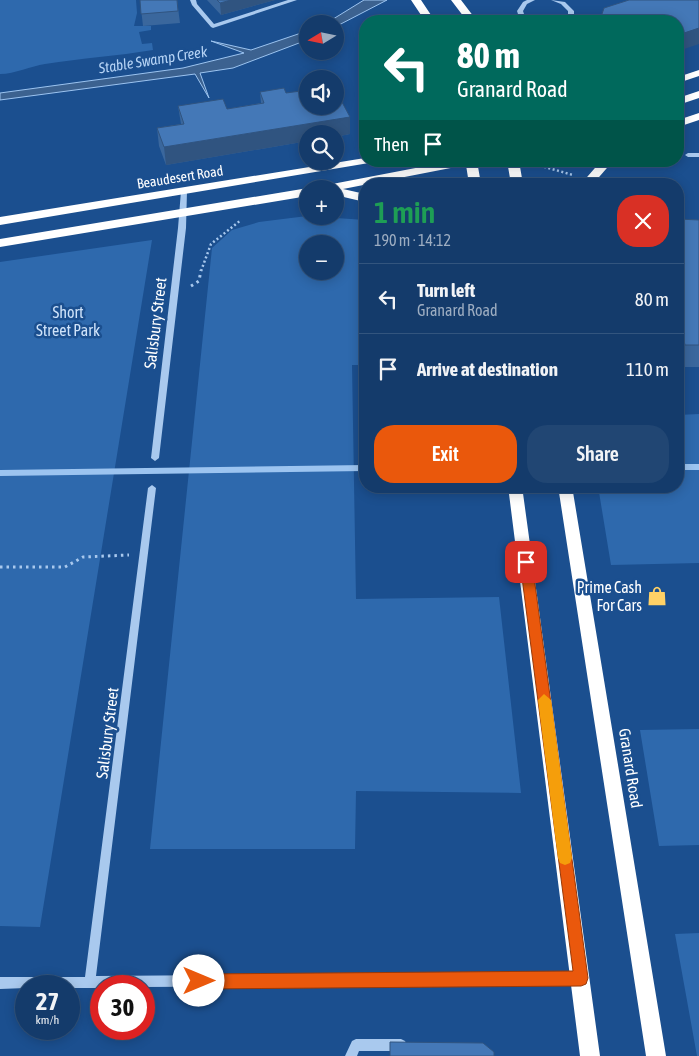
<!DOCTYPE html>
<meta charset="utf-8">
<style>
:root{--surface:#143b6b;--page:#214673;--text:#f1f3f6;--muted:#9dadc1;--line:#33557e;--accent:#ea580c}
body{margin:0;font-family:"Asap Condensed",sans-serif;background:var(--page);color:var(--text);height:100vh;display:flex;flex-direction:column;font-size:19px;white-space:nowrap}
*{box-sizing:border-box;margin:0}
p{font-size:16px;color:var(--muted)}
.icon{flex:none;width:28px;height:28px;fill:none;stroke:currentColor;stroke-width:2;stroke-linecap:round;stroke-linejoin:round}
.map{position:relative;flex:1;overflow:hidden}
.drawer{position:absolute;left:359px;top:178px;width:325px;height:315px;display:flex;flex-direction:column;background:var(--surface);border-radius:20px;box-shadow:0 2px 12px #0003,0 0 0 1px var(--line)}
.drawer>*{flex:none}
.guide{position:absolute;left:359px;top:15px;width:325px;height:152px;border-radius:20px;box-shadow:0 2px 12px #0003,0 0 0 1px var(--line);background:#00695c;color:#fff;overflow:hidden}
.needle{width:32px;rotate:260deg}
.fabs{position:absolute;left:299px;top:15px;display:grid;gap:10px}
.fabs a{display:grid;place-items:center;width:45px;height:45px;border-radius:50%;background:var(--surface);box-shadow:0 2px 12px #0003,0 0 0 1px var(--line);font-size:25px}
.speed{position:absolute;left:15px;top:975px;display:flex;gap:10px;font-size:25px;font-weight:700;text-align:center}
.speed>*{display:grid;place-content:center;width:65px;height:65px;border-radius:50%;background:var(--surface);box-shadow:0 2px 12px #0003,0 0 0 1px var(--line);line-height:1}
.speed small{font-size:12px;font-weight:400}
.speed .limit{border:8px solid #d22;background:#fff;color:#111}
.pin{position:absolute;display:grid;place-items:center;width:42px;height:42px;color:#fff;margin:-21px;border-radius:10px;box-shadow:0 2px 8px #0006}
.me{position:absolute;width:55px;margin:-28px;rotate:90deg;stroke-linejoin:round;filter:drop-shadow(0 0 4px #0008)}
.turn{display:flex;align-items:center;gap:18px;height:105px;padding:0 15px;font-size:22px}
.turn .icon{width:65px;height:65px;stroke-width:2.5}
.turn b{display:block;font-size:35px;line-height:42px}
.then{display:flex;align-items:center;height:48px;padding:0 15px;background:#0003;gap:10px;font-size:19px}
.round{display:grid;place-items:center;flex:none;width:52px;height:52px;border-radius:20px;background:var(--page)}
.summary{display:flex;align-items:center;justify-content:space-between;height:85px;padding:0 15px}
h1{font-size:30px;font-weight:600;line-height:38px;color:#1e9e55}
.cta{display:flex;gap:10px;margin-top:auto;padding:10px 15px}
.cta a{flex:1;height:58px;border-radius:20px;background:var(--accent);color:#fff;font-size:20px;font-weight:600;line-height:58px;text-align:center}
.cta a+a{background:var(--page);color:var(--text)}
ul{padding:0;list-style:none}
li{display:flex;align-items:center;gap:15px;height:70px;padding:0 15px;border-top:1px solid var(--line)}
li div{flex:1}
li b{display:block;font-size:19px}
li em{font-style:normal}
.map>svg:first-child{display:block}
.green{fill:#2e69ad;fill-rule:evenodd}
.water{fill:#3c6290;stroke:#9cc4f0}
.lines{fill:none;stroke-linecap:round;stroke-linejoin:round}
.stream{fill:#9cc4f0;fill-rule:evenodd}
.path-far1{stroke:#a9c9ee;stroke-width:2.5;stroke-dasharray:2 2.5;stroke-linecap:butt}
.path{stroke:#a9c9ee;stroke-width:3;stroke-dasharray:2.5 4;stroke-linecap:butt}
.minor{fill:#a9c9ee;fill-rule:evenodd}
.highway{fill:#fff;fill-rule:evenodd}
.wall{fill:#3a679d}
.shaded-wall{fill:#305480}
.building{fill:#4478b7;stroke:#305480}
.route{fill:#ea580c;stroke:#983908}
.slow{fill:#f59e0b}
.labels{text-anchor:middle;stroke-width:5;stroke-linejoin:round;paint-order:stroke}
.far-street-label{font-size:14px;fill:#fff;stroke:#1b4f8f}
.far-water-label{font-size:15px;font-style:italic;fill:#b5d3f5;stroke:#1b4f8f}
.park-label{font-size:16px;fill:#cfe3fa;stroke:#1b4f8f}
.street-label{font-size:16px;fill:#fff;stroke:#1b4f8f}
.poi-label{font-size:16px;fill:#fff;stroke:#1b4f8f;text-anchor:end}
</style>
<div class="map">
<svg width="699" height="1056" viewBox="0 0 699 1056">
<rect width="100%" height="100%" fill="#1b4f8f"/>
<path class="green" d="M0,0H136L137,13L134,26H151V30L139,32L142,44L152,43L153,50C117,56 82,58 45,64C31,66 15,74 0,74Z
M307,216L365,220V365H352L356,599L499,597L521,793L356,791L355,849H150L212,248L232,230L259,222ZM308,244H335V271H308Z
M152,240L40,927L0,926V262Z
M699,414V563L611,565L598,486H678V415Z
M699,729V845L659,846L640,730Z
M699,933V1056H697L675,934Z"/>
<path class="water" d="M364,0H387L335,27V24H325Z
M307,31V40L233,68L200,73L209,98L195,74L0,100V93L183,68L244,53L211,41L251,50Z"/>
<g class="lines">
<path class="stream" d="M678,464H699V470H678Z
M365,465V471L0,476V470Z"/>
<path class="path-far1" d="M531,163L573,175
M201,271L211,244L241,220"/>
<path class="path" d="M191,286L199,281L201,270
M0,567H65L83,557L129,555"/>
<path class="minor" d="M190,0H196L197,4L214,24L288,0H297L213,28L211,27L192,5Z
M527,0H535L527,4L523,11L524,14L532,21C524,21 519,19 517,11L523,2Z
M551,0L565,2L574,11V15L568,21H562L568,15V11L561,4Z
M699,153V157H688L685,155L688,153Z
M184,189L187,191L186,228L159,458L155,461L151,458L178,228L181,191Z
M152,485L156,488L96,976L581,972L585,974L587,978L585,982L581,984L144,987V986H101V988H69V986H26V988L0,989V977H85L148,488Z
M356,1039H401L405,1041L407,1045L405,1049L401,1051H359L357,1056H345L352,1041Z"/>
<path class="highway" d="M411,0H421L435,21H425Z
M451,0H461L477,21H467Z
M699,70V76L678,83V77Z
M699,91V98L678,105V98Z
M699,113V120L678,127V120Z
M365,158V161H371L369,163L0,225V217Z
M452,161H477L481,184H469L466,165L343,189L365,194V202L335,195V189H321L327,185Z
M507,161H519L523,184H511Z
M601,161H613L593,184H581Z
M308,188V196L0,247V239Z
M508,486H522L600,1056H580Z
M558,486H572L666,1056H646Z"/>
</g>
<path class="wall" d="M140,0H177L180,23L143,26Z
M207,0H275L221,15Z
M260,92L286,93L350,134L335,137V134L308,141L166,165L159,146L157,128L181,124L178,106L227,109L261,103Z
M678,219L699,220V367H679L678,363Z"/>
<path class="shaded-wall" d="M231,0H275L221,15L220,3Z
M699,28V44L678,51V35Z
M350,117V134L335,137V134H308V141L166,165L164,147Z"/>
<path class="building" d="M140,0H177L178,11L141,14Z
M217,0H231L220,3Z
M629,0H699V28L678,35V21H578L602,14L604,8Z
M284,88L286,93L308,90V106H335V89L350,117L164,147L157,128L184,124L178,106L223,99L227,109L264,103L260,92Z
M678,219L699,220V345H685L678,313Z
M390,1042L483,1043L494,1052V1056H390Z"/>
<path class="route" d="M526,558L532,562L588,978L586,984L581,986L199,989L194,987L192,981L194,976L199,974L573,971L520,562Z"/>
<path class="slow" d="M544,694L551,700L572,858L570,863L565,865L560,863L558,858L538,700Z"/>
<defs>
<symbol id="shop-bare" viewBox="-9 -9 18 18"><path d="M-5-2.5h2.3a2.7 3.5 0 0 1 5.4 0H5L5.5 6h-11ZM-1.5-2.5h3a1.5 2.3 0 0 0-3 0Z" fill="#ffd166" stroke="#1b4f8f" stroke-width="2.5" paint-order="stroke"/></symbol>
</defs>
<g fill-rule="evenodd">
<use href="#shop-bare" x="643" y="582" width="28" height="28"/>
</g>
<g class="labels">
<g class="far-street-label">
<text transform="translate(180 177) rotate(-9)" y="5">Beaudesert Road</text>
</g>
<g class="far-water-label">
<text transform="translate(153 60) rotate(-9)" y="5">Stable Swamp Creek</text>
</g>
<g class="park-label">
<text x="68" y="318">Short<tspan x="68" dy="18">Street Park</tspan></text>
</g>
<g class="street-label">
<text transform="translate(155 323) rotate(-83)" y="6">Salisbury Street</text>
<text transform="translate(107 733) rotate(-83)" y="6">Salisbury Street</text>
<text transform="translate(631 768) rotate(81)" y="6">Granard Road</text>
</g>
<g class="poi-label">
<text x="642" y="593">Prime Cash<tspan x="642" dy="18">For Cars</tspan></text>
</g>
</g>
</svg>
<div class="fabs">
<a><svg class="needle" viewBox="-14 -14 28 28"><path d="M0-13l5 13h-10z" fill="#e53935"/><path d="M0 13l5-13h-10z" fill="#9dadc1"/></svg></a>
<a><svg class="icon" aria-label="sound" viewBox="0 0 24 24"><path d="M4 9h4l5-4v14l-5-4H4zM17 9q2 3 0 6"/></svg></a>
<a><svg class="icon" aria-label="search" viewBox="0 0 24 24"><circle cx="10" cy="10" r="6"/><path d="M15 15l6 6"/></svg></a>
<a>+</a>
<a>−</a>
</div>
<div class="speed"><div>27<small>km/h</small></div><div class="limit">30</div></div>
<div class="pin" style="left:526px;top:562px;background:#d93025"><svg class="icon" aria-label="arrive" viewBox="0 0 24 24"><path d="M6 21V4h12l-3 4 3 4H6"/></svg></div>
<svg class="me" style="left:199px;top:981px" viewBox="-20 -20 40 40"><circle r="19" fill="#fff"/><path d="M0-13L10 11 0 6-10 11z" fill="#ea580c"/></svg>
<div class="guide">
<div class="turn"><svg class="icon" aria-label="left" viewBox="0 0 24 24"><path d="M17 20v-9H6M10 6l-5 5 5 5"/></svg><div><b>80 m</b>Granard Road</div></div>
<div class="then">Then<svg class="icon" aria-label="arrive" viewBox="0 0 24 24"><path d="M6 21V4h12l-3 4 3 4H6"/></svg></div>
</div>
<section class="drawer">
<div class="summary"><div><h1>1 min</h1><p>190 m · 14:12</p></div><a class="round" style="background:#d93025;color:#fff"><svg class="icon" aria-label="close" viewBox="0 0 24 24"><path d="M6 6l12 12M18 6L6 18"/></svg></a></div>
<ul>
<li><svg class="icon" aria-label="left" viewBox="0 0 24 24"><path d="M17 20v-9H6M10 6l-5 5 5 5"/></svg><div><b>Turn left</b><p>Granard Road</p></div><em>80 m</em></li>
<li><svg class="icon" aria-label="arrive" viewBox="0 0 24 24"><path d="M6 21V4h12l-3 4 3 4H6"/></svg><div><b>Arrive at destination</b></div><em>110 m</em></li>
</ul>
<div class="cta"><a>Exit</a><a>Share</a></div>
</section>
</div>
